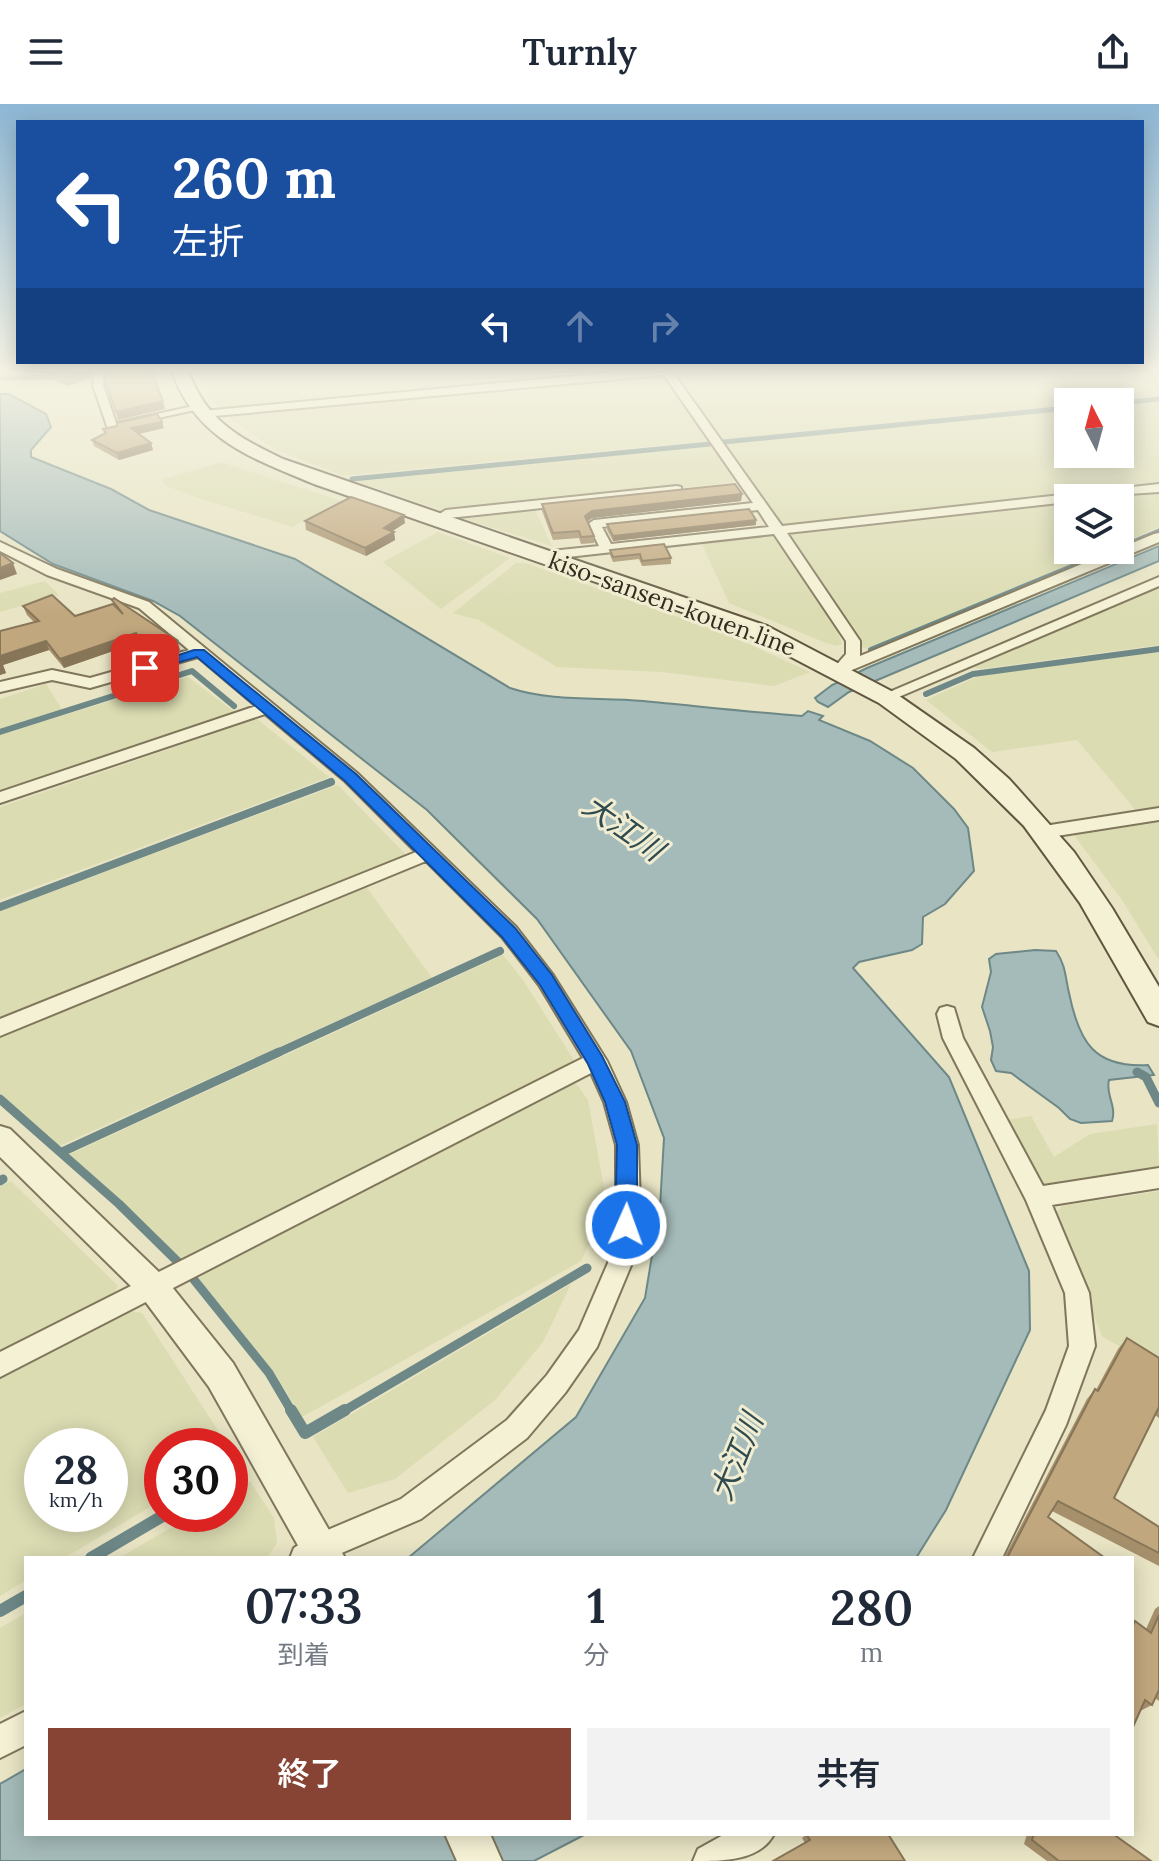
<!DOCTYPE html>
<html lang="ja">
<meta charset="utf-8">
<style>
:root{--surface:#fff;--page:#f2f2f3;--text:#1f2937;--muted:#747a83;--accent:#874434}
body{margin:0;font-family:Lora,"Noto Sans JP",serif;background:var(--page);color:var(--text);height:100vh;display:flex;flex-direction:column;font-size:30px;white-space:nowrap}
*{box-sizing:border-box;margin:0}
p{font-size:26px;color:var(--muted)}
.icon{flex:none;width:44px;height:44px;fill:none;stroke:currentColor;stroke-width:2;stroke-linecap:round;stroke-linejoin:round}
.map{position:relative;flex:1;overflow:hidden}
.panel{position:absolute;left:24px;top:1452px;width:1110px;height:280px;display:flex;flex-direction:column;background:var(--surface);border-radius:0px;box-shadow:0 4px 20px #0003}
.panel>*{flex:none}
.guide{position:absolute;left:16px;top:16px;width:1128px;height:244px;border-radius:0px;box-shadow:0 4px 20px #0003;background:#1a4fa0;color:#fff;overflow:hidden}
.needle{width:52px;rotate:354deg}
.controls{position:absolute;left:1054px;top:284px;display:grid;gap:16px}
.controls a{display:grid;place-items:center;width:80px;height:80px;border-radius:0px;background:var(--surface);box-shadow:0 4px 20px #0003;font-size:40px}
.speed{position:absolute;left:24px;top:1324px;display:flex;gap:16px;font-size:40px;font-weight:700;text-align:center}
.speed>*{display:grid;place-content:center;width:104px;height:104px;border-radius:50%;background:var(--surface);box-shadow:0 4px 20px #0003;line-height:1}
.speed small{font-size:20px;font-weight:400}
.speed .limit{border:12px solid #d22;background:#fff;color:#111}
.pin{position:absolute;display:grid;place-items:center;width:68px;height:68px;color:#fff;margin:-34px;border-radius:16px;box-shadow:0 4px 12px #0006}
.me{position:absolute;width:88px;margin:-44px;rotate:2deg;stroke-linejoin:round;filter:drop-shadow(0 0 6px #0008)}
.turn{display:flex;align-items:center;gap:28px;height:168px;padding:0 24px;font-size:36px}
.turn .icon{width:104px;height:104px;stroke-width:2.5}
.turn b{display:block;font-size:56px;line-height:68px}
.lanes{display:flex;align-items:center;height:76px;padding:0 24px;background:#0003;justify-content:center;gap:40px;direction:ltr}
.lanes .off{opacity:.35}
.eta{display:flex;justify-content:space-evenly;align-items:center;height:136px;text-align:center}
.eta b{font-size:48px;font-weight:600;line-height:56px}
.button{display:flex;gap:16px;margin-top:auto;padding:16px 24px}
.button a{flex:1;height:92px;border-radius:0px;background:var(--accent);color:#fff;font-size:32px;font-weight:600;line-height:92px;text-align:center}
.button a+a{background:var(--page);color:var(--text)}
header{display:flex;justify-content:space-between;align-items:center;height:104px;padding:0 24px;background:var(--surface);font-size:36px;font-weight:600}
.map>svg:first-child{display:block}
.farmland{fill:#dbdcb2;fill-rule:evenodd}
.water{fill:#a5bbb9;stroke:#6d8887;stroke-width:2}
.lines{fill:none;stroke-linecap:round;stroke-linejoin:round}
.stream-far4{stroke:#6d8887;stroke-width:5}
.stream-far3{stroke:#6d8887;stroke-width:6}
.stream-far2{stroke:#6d8887;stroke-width:8}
.stream-far1{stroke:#6d8887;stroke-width:9}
.stream{stroke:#6d8887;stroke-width:12}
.minor-casing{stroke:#80765c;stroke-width:4}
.tertiary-casing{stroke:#80765c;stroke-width:4}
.secondary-casing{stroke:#615740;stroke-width:4}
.minor{fill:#f4f1d5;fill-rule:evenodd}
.tertiary{fill:#f4f1d5;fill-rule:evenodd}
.secondary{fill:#f4f1d5;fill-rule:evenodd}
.wall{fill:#a6906c}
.shaded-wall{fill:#877558}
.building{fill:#c1a77e;stroke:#877558;stroke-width:2}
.route{fill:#1a73e8;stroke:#114b97;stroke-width:2}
.labels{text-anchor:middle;stroke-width:6;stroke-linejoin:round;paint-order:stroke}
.far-street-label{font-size:24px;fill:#322c1f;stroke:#f0edd2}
.water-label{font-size:30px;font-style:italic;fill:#304b4f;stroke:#f0edd2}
</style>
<header><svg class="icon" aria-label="menu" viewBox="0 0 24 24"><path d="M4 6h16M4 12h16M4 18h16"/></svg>Turnly<svg class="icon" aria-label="share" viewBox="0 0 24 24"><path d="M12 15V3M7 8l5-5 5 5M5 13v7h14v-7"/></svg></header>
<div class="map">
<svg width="1159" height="1757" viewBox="0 0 1159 1757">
<rect width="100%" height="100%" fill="#e8e4c4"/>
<path class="farmland" d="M196,264H657L658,265L219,305L202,281Z
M727,264H1159V294L1068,298V303L721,337L674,270Z
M658,269L663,271L708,337L343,372L276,346L224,310Z
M1159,297V381L787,422L780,420L724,340L1068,306V350H1120V301Z
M711,341L735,376L731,379L445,407L355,377Z
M221,358L341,397L292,423L202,395L166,382L162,376Z
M1159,386V423L1120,440V394H1090Z
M1068,396V446H1105L868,545L862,543L854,524L787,431L792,427Z
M534,403L552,442L457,413Z
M438,428L510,454L441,505L383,458Z
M769,431L774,432L836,523L842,540L837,542L826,539L729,499L701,438Z
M516,459H526L731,532L810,568L774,582L662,568L557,563L479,516L453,509Z
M45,477L59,491L0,508V489Z
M1159,482V541L980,565L974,563Z
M1159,548V707L1139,710L1077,636L992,648L926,596L979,572Z
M188,573L237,610L0,689V631Z
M46,580L62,606L0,625V595Z
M257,615L329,673L0,796V703Z
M338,681L409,754L0,918V807Z
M1159,715V856L1122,796L1074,731Z
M365,781L432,874L59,1042L0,991V930Z
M503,851L523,876L577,961L182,1157L68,1051Z
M574,977L588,996L604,1083L593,1133L581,1157L302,1313L274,1268L196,1171Z
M1031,1012L1054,1053L1090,1030L1157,1020L1159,1065L1054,1083L1038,1078L1007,1016Z
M11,1077L118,1182L109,1197L0,1252V1082Z
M1159,1087V1266L1102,1232L1053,1111L1062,1102Z
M571,1180L543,1238L495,1296L395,1375L348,1389L313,1333Z
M119,1206L142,1209L228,1342H162V1396L64,1454H26V1476L0,1492V1267ZM42,1342H110V1410H42Z
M250,1377L274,1414L277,1439L267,1454H119L194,1410H230V1389Z
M26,1509V1600L0,1614V1524Z"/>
<path class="water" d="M0,290H9L46,310L51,323L31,346V353L111,385L149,406L295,455L510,584C552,598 599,593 643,597C696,602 749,608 802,612L808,607L823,612L819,616L870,637L913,664L954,705L968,724L974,767L945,800L923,813L922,840L912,846L859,858L853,864L949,973L1029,1167L1030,1226L946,1406L916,1454H408L576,1313L645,1194L660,1103L664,1034L631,947L537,815L427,706L180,512L153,497L53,460L0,427Z
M1159,442V457L849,588L828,603L818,598L815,594L832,581L867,564Z
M1035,846L1056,847C1066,862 1065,872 1069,889C1079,938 1094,964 1148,961L1154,971L1109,976C1105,990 1117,1002 1112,1017L1081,1019L1070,1015L1059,1004L1011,969L996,967L991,956L993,943L990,927L982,903L991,868L989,855L996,850Z
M26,1665V1730H586L534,1757H0V1680Z"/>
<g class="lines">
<path class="stream-far4" d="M0,274L59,273
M1120,299L1159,295
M723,338L1068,304
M352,375L710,340
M1121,443L1159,427"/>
<path class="stream-far3" d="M1120,443L1126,441
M871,546L1113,446
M926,590L973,570L1159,545
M0,628L192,567L234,602"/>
<path class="stream-far2" d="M0,803L331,678
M275,950L500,847"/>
<path class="stream-far1" d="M1137,968L1146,973L1159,999
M0,995L119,1100L181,1161
M62,1048L279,948
M0,1077L3,1075
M191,1172L269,1269L292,1308
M342,1308L587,1164"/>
<path class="stream" d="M291,1306L305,1329L345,1306
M91,1454L166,1410
M0,1507L26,1492"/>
<defs>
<path id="minor" d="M95,264H105L103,281L116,319L198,301L204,304L108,325L93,281Z
M659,264H712L707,267L674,270L782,422L1159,380V388L1068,394V398L787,429L860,537V552L1154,430L1159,429V438L840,571L832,566L846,550V537L774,430L541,456L534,452L541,448L599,442L588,420L594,416L753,399L664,271L203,313L197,310L203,307ZM758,406L769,423L611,440L602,423Z
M677,382L681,383V389L449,414L435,420L429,416L446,406Z
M0,438L57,465L149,498L357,669L516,823L553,871L607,957L626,998L638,1041L640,1099L632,1159L597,1243L565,1289L527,1334L421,1415L330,1454H290L294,1444L311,1433L401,1395L507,1316L547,1271L579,1226L608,1159L616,1099V1041L604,998L591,969L0,1273V1248L583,954L539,881L502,833L426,757L0,932V915L416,748L345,677L265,610L0,699V688L256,602L198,553L90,584L52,576L0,588V578L52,566L90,574L189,546L139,504L47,471L0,447Z
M1159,473V482L894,595L888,597L880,592Z
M1159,704V716L1044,734L1035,728L1044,722Z
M947,902L954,904L963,934L1043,1082L1159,1064V1084L1052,1101L1089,1189L1095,1242L1066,1321L1002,1454H973L1046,1306L1069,1242L1065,1189L1026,1096L943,934L937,910L940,904Z
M26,1607V1641L0,1654V1620Z
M725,1730H774C760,1757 723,1757 693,1757L698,1745Z"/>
<path id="tertiary" d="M0,1022L10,1025L164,1173L233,1259L345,1454H305L209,1283L142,1193L0,1053Z
M445,1730H490L502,1757H457Z"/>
<path id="secondary" d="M171,264H187C205,315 235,332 283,355L767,522L895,589L974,644L1009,675L1074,748L1112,804L1159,883V922L1148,918L1080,799L1024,722L956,655L879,599L751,532L314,380C251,354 193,334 171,264Z"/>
</defs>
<use href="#minor" class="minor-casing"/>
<use href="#tertiary" class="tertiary-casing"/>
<use href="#secondary" class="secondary-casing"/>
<use href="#minor" class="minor"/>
<use href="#tertiary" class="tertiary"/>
<use href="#secondary" class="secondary"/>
</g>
<path class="wall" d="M40,264L91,274L68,282L43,271Z
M164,324L139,330L151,339L153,346L119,356L94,342L92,336L104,329L103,325Z
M742,390L741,397L592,414L587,417L594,432V439L581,440L579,434L553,436L542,407V400Z
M305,417L405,419L392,427L394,428L395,436L366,452L306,426Z
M607,420L756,421L613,437L607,426Z
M610,446L671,454V460L642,462L639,455L613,458L610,451Z
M112,496L180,546L150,554L139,538L64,564L49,546L3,561L6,569L0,571V527L34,518L27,511L23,502L75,512L114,500Z
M1127,1234L1159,1254V1314L1155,1311L1114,1394L1159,1423V1462L1052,1407L1048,1413L1105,1454H1004L1087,1295L1095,1285L1096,1286L1118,1245Z
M1159,1502V1597L1155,1594L1152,1601L1140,1607L1132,1625V1519L1135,1517L1146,1525L1155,1505Z
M807,1730L905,1757L805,1739L802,1734Z
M1027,1730H1113L1151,1757H1047L1024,1740Z"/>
<path class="shaded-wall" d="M89,264H93L91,274L68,282L66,274Z
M163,297L165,305L118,316L116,308Z
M162,318L164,324L133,331L131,324Z
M151,339L153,346L119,356L117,349Z
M742,390L741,397L592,414L585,419V412L592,407Z
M404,411L405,419L385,432L384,424Z
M756,416V421L613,437V432Z
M394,428L395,436L366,452L365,444Z
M13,459L17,470L0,476V464Z
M136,529L139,538L64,564L60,555Z
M177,536L180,546L150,554L147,544Z
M46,537L49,546L3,561L6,569L0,571V552Z"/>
<path class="building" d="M41,264H89L88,267L66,274Z
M104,264H150L163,297L116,308L104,273Z
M157,310L162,318L131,324L151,339L117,349L92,336L106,329L103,325L117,322V319Z
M735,380L742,390L592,407L585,412L594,432L581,433L579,427L553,429L542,400Z
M351,393L404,411L384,424L394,428L365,444L305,417Z
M749,405L756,416L613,432L607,420Z
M664,440L671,454L642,457L640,450L613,453L610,446Z
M0,449L13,459L0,464Z
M52,491L75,512L113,500L123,510L112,496L114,494L177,536L147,544L136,529L60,555L46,537L0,552V527L39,517L23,502Z
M1127,1234L1159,1254V1303L1114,1394L1159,1423V1449L1058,1397L1048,1413L1105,1454H1007L1095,1285L1098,1287Z
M1159,1511V1586L1152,1601L1145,1596L1132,1625V1523L1135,1517L1151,1529Z
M806,1730H888L905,1757H773L810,1736Z
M1034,1730H1113L1151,1757H1059L1032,1736Z"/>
<linearGradient id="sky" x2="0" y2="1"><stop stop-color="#8db7d5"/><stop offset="0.52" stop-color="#f5f3e4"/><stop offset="1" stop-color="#f5f3e4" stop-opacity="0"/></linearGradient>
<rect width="1159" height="510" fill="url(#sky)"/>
<path class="route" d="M194,546H204L356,670L515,824L552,871L602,952L625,998L637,1041V1121L634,1128L626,1130L618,1128L615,1121L617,1041L605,998L588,960L540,881L502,833L345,677L197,553L145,568L138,564Z"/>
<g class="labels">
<g class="far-street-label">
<text transform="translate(672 500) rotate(20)" y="8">kiso-sansen-kouen line</text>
</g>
<g class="water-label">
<text transform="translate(623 724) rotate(35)" y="10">大江川</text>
<text transform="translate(737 1353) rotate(-68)" y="10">大江川</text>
</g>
</g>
</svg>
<div class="controls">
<a><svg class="needle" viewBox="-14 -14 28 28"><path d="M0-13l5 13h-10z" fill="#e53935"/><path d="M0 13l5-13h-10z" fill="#747a83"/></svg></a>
<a><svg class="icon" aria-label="layers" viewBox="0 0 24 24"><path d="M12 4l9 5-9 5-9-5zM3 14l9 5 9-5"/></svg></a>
</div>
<div class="speed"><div>28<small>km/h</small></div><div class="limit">30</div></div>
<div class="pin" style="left:145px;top:564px;background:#d93025"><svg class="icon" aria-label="arrive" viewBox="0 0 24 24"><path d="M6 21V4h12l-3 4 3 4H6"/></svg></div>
<svg class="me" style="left:626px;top:1121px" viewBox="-20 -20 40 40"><circle r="17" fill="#1a73e8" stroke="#fff" stroke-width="3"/><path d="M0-11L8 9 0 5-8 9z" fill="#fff"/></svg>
<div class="guide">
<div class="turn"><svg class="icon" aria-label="left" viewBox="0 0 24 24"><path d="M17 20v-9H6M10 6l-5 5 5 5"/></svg><div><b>260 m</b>左折</div></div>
<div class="lanes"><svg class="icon" aria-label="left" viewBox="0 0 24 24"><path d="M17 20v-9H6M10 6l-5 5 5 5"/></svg><svg class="icon off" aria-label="ahead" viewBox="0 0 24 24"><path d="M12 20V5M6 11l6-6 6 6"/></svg><svg class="icon off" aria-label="right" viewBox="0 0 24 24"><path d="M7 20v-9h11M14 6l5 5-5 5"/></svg></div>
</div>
<section class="panel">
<div class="eta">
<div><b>07:33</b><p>到着</p></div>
<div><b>1</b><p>分</p></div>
<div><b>280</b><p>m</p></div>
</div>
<div class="button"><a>終了</a><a>共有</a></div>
</section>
</div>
